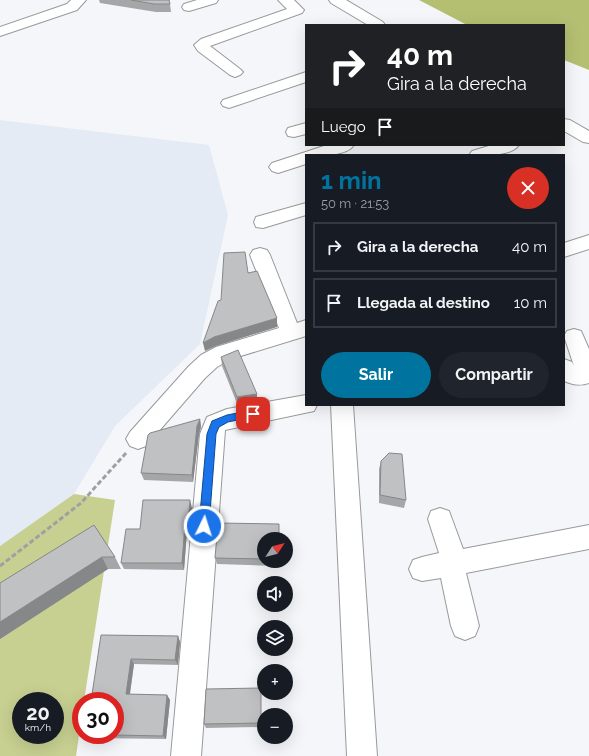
<!DOCTYPE html>
<html lang="es">
<meta charset="utf-8">
<style>
:root{--surface:#171b24;--page:#20242c;--text:#f1f3f6;--muted:#9ea1a6;--line:#363941;--accent:#00749e}
body{margin:0;font-family:Raleway,sans-serif;background:var(--page);color:var(--text);height:100vh;display:flex;flex-direction:column;font-size:15px;white-space:nowrap}
*{box-sizing:border-box;margin:0}
p{font-size:13px;color:var(--muted)}
.icon{flex:none;width:22px;height:22px;fill:none;stroke:currentColor;stroke-width:2;stroke-linecap:round;stroke-linejoin:round}
.map{position:relative;flex:1;overflow:hidden}
.drawer{position:absolute;left:305px;top:154px;width:260px;height:252px;display:flex;flex-direction:column;background:var(--surface);border-radius:0px;box-shadow:0 4px 16px #0002}
.drawer>*{flex:none}
.top-card{position:absolute;left:305px;top:24px;width:260px;height:122px;border-radius:0px;box-shadow:0 4px 16px #0002;background:#202124;color:#fff;overflow:hidden}
.needle{width:26px;rotate:54deg}
.buttons{position:absolute;left:257px;top:532px;display:grid;gap:8px}
.buttons a{display:grid;place-items:center;width:36px;height:36px;border-radius:50%;background:var(--surface);box-shadow:0 4px 16px #0002;font-size:20px}
.speed{position:absolute;left:12px;top:692px;display:flex;gap:8px;font-size:20px;font-weight:700;text-align:center}
.speed>*{display:grid;place-content:center;width:52px;height:52px;border-radius:50%;background:var(--surface);box-shadow:0 4px 16px #0002;line-height:1}
.speed small{font-size:10px;font-weight:400}
.speed .limit{border:6px solid #d22;background:#fff;color:#111}
.pin{position:absolute;display:grid;place-items:center;width:34px;height:34px;color:#fff;margin:-17px;border-radius:8px;box-shadow:0 2px 6px #0006}
.me{position:absolute;width:44px;margin:-22px;rotate:4deg;stroke-linejoin:round;filter:drop-shadow(0 0 3px #0008)}
.turn{display:flex;align-items:center;gap:14px;height:84px;padding:0 16px;font-size:18px}
.turn .icon{width:52px;height:52px;stroke-width:2.5}
.turn b{display:block;font-size:28px;line-height:34px}
.then{display:flex;align-items:center;height:38px;padding:0 16px;background:#0003;gap:8px;font-size:15px}
.round{display:grid;place-items:center;flex:none;width:42px;height:42px;border-radius:21px;background:var(--page)}
.summary{display:flex;align-items:center;justify-content:space-between;height:68px;padding:0 16px}
h1{font-size:24px;font-weight:700;line-height:30px;color:var(--accent)}
.primary-button{display:flex;gap:8px;margin-top:auto;padding:8px 16px}
.primary-button a{flex:1;height:46px;border-radius:24px;background:var(--accent);color:#fff;font-size:16px;font-weight:700;line-height:46px;text-align:center}
.primary-button a+a{background:var(--page);color:var(--text)}
ul{padding:0;list-style:none}
li{display:flex;align-items:center;gap:12px;height:50px;margin:0 8px 6px;padding:0 8px;border:2px solid var(--line);border-radius:0px}
li div{flex:1}
li b{display:block;font-size:15px}
li em{font-style:normal}
.map>svg:first-child{display:block}
.built{fill:#e5ebf4}
.green{fill:#c7d091;fill-rule:evenodd}
.forest{fill:#b5bf72}
.lines{fill:none;stroke-linecap:round;stroke-linejoin:round}
.minor-casing{stroke:#97999b;stroke-width:2}
.path{stroke:#9ea0a2;stroke-width:3;stroke-dasharray:5 2.5;stroke-linecap:butt}
.minor{fill:#fff;fill-rule:evenodd}
.wall{fill:#a5a6a8}
.shaded-wall{fill:#868788}
.building{fill:#c0c1c3;stroke:#868788}
.route{fill:#1a73e8;stroke:#114b97}
</style>
<div class="map">
<svg width="589" height="756" viewBox="0 0 589 756">
<rect width="100%" height="100%" fill="#f4f6f9"/>
<path class="built" d="M0,120L209,145L228,215L200,344L115,426L74,494L0,546Z"/>
<path class="green" d="M74,494L115,500L84,701H81V721L76,756H0V546ZM21,701H55V735H21Z"/>
<path class="forest" d="M419,0H589V70L564,60V25H467Z"/>
<g class="lines">
<defs>
<path id="minor" d="M71,0H86L77,10L0,36V27L67,4Z
M197,0H218L216,3L189,11L184,10L182,7L184,4Z
M278,0H294L304,10L302,13L210,46L240,69L243,72L240,75L235,77L230,75L198,51L194,45L201,39L287,9Z
M329,0H346L383,22L385,25H368L331,3Z
M306,72V82L229,108L223,106L221,103L223,100Z
M564,119L570,120L589,131V143L583,142L564,131Z
M306,123V134L294,137L288,136L286,132L288,128Z
M327,145H354C346,157 319,155 306,155V164L278,173L272,171L269,167L272,163Z
M492,145H519C511,157 483,155 469,155L472,151Z
M306,203V215L263,228L256,227L254,222L256,217Z
M589,235V249L564,257V243Z
M260,248L267,250L270,255L297,323L306,320V336L231,359L217,367L205,378L146,446L138,449L130,446L126,439L130,432L189,366L201,355L216,347L279,328L250,255L253,250Z
M574,329L581,331L589,349V383C580,386 573,385 564,381V359L572,362L574,366L564,336L567,331Z
M306,395V405H317L314,411L225,430L201,756H171L200,434L207,417L227,409Z
M331,405H353L377,756H347Z
M440,508L449,511L463,549L589,525V549L466,573L479,626L475,636L465,640L455,636L451,626L441,578L422,581L413,578L409,569L413,560L422,557L439,553L428,519L431,511Z"/>
</defs>
<use href="#minor" class="minor-casing"/>
<path class="path" d="M0,566L81,503L126,453"/>
<use href="#minor" class="minor"/>
</g>
<path class="wall" d="M99,0H169L170,4L171,12H156L100,3Z
M221,357L257,394V402L238,406L222,366Z
M200,419L201,427L199,434L193,482L144,480L141,473Z
M381,461L406,500L404,508L379,503V469Z
M192,508L190,531H187L184,570L124,569L121,563L140,529Z
M279,524V531L264,539V561H278V566L217,564L215,558Z
M94,525L115,557L121,569H108L0,639Z
M101,635L178,636L180,642L178,665L134,664L130,694L167,695L170,700L166,739L90,738L87,735H115V701Z
M261,692V727L206,728L204,724Z"/>
<path class="shaded-wall" d="M277,318V327L216,346L205,351L203,343L214,337Z
M257,394V402L238,406L237,397Z
M200,419L201,427L199,434L193,482L192,475L197,426Z
M190,500L192,508L190,531L188,524Z
M185,524L187,531L184,570L182,563Z
M102,557L108,569L0,639V622Z
M178,636L180,642L178,665L175,660Z
M131,659L134,664L129,699L126,694Z
M167,695L170,700L166,739L163,736Z"/>
<path class="building" d="M131,0H169L170,4H154Z
M245,252L248,273L257,271L277,318L214,337L203,343L218,301L221,300L224,253Z
M238,350L257,394L237,397L221,357Z
M200,419L197,426L192,475L141,473L148,435L150,433Z
M389,453L402,454L406,500L380,495L381,461Z
M143,500H190L188,524H185L182,563H121L126,529H140Z
M218,523L279,524V539H264V559L215,558Z
M94,525L115,557H102L0,622V583Z
M101,635L178,636L175,660L131,659L126,694L167,695L163,736L115,735V701H91Z
M261,688V723L204,724L206,689Z"/>
<path class="route" d="M253,410L257,411L258,414L257,416L228,422L219,427L216,434L209,526L208,529L204,531L201,529L199,526L207,434L212,421L227,415Z"/>
</svg>
<div class="buttons">
<a><svg class="needle" viewBox="-14 -14 28 28"><path d="M0-13l5 13h-10z" fill="#e53935"/><path d="M0 13l5-13h-10z" fill="#9ea1a6"/></svg></a>
<a><svg class="icon" aria-label="sound" viewBox="0 0 24 24"><path d="M4 9h4l5-4v14l-5-4H4zM17 9q2 3 0 6"/></svg></a>
<a><svg class="icon" aria-label="layers" viewBox="0 0 24 24"><path d="M12 4l9 5-9 5-9-5zM3 14l9 5 9-5"/></svg></a>
<a>+</a>
<a>−</a>
</div>
<div class="speed"><div>20<small>km/h</small></div><div class="limit">30</div></div>
<div class="pin" style="left:253px;top:414px;background:#d93025"><svg class="icon" aria-label="arrive" viewBox="0 0 24 24"><path d="M6 21V4h12l-3 4 3 4H6"/></svg></div>
<svg class="me" style="left:204px;top:526px" viewBox="-20 -20 40 40"><circle r="17" fill="#1a73e8" stroke="#fff" stroke-width="3"/><path d="M0-11L8 9 0 5-8 9z" fill="#fff"/></svg>
<div class="top-card">
<div class="turn"><svg class="icon" aria-label="right" viewBox="0 0 24 24"><path d="M7 20v-9h11M14 6l5 5-5 5"/></svg><div><b>40 m</b>Gira a la derecha</div></div>
<div class="then">Luego<svg class="icon" aria-label="arrive" viewBox="0 0 24 24"><path d="M6 21V4h12l-3 4 3 4H6"/></svg></div>
</div>
<section class="drawer">
<div class="summary"><div><h1>1 min</h1><p>50 m · 21:53</p></div><a class="round" style="background:#d93025;color:#fff"><svg class="icon" aria-label="close" viewBox="0 0 24 24"><path d="M6 6l12 12M18 6L6 18"/></svg></a></div>
<ul>
<li><svg class="icon" aria-label="right" viewBox="0 0 24 24"><path d="M7 20v-9h11M14 6l5 5-5 5"/></svg><div><b>Gira a la derecha</b></div><em>40 m</em></li>
<li><svg class="icon" aria-label="arrive" viewBox="0 0 24 24"><path d="M6 21V4h12l-3 4 3 4H6"/></svg><div><b>Llegada al destino</b></div><em>10 m</em></li>
</ul>
<div class="primary-button"><a>Salir</a><a>Compartir</a></div>
</section>
</div>
